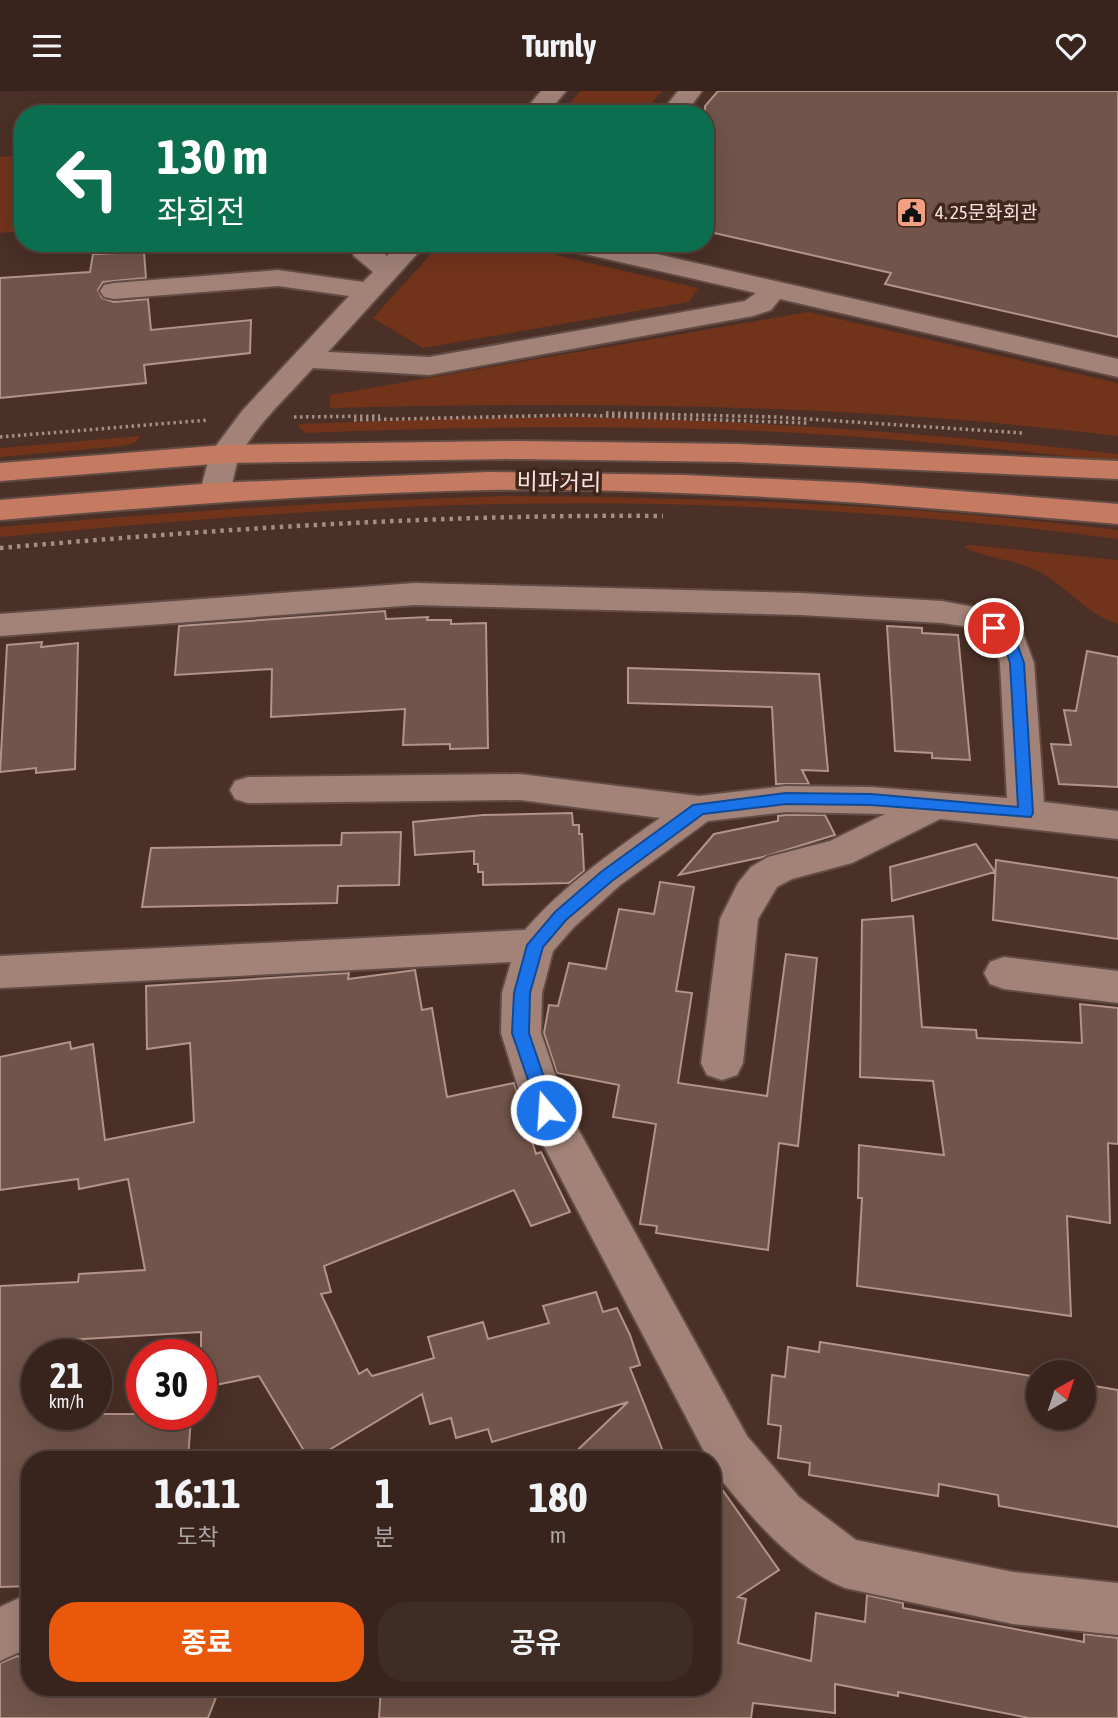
<!DOCTYPE html>
<html lang="ko">
<meta charset="utf-8">
<style>
:root{--surface:#38241c;--page:#3f2c25;--text:#f1f3f6;--muted:#aba4a3;--line:#52413b;--accent:#ea580c}
body{margin:0;font-family:"Asap Condensed","Noto Sans KR",sans-serif;background:var(--page);color:var(--text);height:100vh;display:flex;flex-direction:column;font-size:26px;white-space:nowrap}
*{box-sizing:border-box;margin:0}
p{font-size:23px;color:var(--muted)}
.icon{flex:none;width:38px;height:38px;fill:none;stroke:currentColor;stroke-width:2;stroke-linecap:round;stroke-linejoin:round}
.map{position:relative;flex:1;overflow:hidden}
.sheet{position:absolute;left:21px;top:1360px;width:700px;height:245px;display:flex;flex-direction:column;background:var(--surface);border-radius:28px;box-shadow:0 7px 28px #0002,0 0 0 2px var(--line)}
.sheet>*{flex:none}
.top-card{position:absolute;left:14px;top:14px;width:700px;height:147px;border-radius:28px;box-shadow:0 7px 28px #0002,0 0 0 2px var(--line);background:#0b6e4f;color:#fff;overflow:hidden}
.needle{width:46px;rotate:39deg}
.buttons{position:absolute;left:1026px;top:1269px;display:grid;gap:14px}
.buttons a{display:grid;place-items:center;width:70px;height:70px;border-radius:50%;background:var(--surface);box-shadow:0 7px 28px #0002,0 0 0 2px var(--line);font-size:35px}
.speed{position:absolute;left:21px;top:1248px;display:flex;gap:14px;font-size:35px;font-weight:700;text-align:center}
.speed>*{display:grid;place-content:center;width:91px;height:91px;border-radius:50%;background:var(--surface);box-shadow:0 7px 28px #0002,0 0 0 2px var(--line);line-height:1}
.speed small{font-size:18px;font-weight:400}
.speed .limit{border:10px solid #d22;background:#fff;color:#111}
.pin{position:absolute;display:grid;place-items:center;width:60px;height:60px;color:#fff;margin:-30px;border:4px solid #fff;border-radius:50%;box-shadow:0 2px 7px #0007}
.me{position:absolute;width:77px;margin:-38px;rotate:342deg;stroke-linejoin:round;filter:drop-shadow(0 0 5px #0008)}
.turn{display:flex;align-items:center;gap:24px;height:147px;padding:0 28px;font-size:32px}
.turn .icon{width:91px;height:91px;stroke-width:2.5}
.turn b{display:block;font-size:49px;line-height:60px}
.eta{display:flex;justify-content:space-evenly;align-items:center;height:119px;text-align:center}
.eta b{font-size:42px;font-weight:700;line-height:49px}
.primary-button{display:flex;gap:14px;margin-top:auto;padding:14px 28px}
.primary-button a{flex:1;height:80px;border-radius:28px;background:var(--accent);color:#fff;font-size:28px;font-weight:700;line-height:80px;text-align:center}
.primary-button a+a{background:var(--page);color:var(--text)}
header{display:flex;justify-content:space-between;align-items:center;height:91px;padding:0 28px;background:var(--surface);font-size:32px;font-weight:700}
.map>svg:first-child{display:block}
.green{fill:#72331b}
.building{fill:#71544a;stroke:#b49388;stroke-width:2}
.lines{fill:none;stroke-linecap:round;stroke-linejoin:round}
.minor-casing{stroke:#634c45;stroke-width:4}
.major-casing{stroke:#634c45;stroke-width:4}
.path-far1{stroke:#a38e86;stroke-width:3.5;stroke-dasharray:2.5 3.5;stroke-linecap:butt}
.path{stroke:#a38e86;stroke-width:4.5;stroke-dasharray:3.5 5;stroke-linecap:butt}
.minor{fill:#a38378;fill-rule:evenodd}
.major{fill:#c57b61;fill-rule:evenodd}
.route{fill:#1a73e8;stroke:#114b97;stroke-width:2}
.labels{text-anchor:middle;stroke-width:7;stroke-linejoin:round;paint-order:stroke}
.far-poi-label{font-size:19px;fill:#f6e4de;stroke:#40261d;text-anchor:start}
.street-label{font-size:23px;fill:#f6e4de;stroke:#40261d}
</style>
<header><svg class="icon" aria-label="menu" viewBox="0 0 24 24"><path d="M4 6h16M4 12h16M4 18h16"/></svg>Turnly<svg class="icon" aria-label="heart" viewBox="0 0 24 24"><path d="M12 20l-8-8c-3-5 5-10 8-4 3-6 11-1 8 4z"/></svg></header>
<div class="map">
<svg width="1118" height="1627" viewBox="0 0 1118 1627">
<rect width="100%" height="100%" fill="#4a3026"/>
<path class="green" d="M581,0H662L643,23H560Z
M23,64V140L0,142V66Z
M441,152H534L530,158L698,197L689,211L423,257L373,227Z
M808,221L1118,292V345C857,313 593,310 330,317V304Z
M576,326C758,330 938,342 1118,363V371C1006,358 893,347 780,341C622,333 465,336 307,342L300,338L299,333L467,327Z
M141,345L134,352L123,355L0,366V357Z
M504,405C709,406 914,414 1118,439V448C914,421 706,409 500,413C333,416 167,431 0,446V436C168,421 336,410 504,405Z
M970,454L1118,469V533C1088,524 1067,496 1040,481C1017,469 990,468 966,457L965,455Z"/>
<path class="building" d="M718,0H1118V246L885,193L891,182L705,140V15Z
M144,161L146,187L103,191L98,199L102,207L114,211L148,208L151,239L251,229L250,262L144,274L146,292L0,307V187L90,181L93,163Z
M385,520L386,528L428,526L427,529H451V533L486,532L488,657L450,658V653L403,654L405,618L271,626L272,578L175,584L179,535Z
M887,535L922,537V542L958,544L970,669L932,667V662L895,660Z
M42,551L41,556L78,552L75,678L36,682V677L0,681L7,554Z
M1087,560L1118,566V696L1059,693L1051,653L1071,654L1064,619L1076,620Z
M628,577L819,583L828,680L802,679L809,693H776L772,616L628,612Z
M572,722L573,734H579V743H582L584,780L569,792L483,794V781H478V773H474V760L415,764L413,731L483,724Z
M786,724H825L835,744L763,766L679,784L714,743L778,730V725Z
M401,741L399,794L338,795L337,812L142,816L151,757L341,754L342,742Z
M976,753L995,781L892,810L890,776Z
M996,769L1118,787V848L993,829Z
M660,791L694,796L676,900L692,902L678,992L767,1005L786,863L817,867L798,1055L779,1052L768,1159L656,1142L657,1135L640,1133L656,1033L613,1026L619,994L557,982L544,942L549,914L558,915L569,872L606,878L619,818L654,823Z
M913,825L922,936L976,939L977,947L1082,952L1080,913L1118,917V1053L1108,1052L1110,1132L1067,1125L1071,1225L857,1195L862,1107H858L859,1054L944,1064L933,990L860,986L862,829Z
M415,879L422,919L432,917L447,1006L514,992L536,1063L541,1061L570,1121L531,1135L514,1099L324,1175L331,1201L321,1203L359,1283L367,1278L372,1285L434,1267L428,1246L483,1231L488,1248L549,1232L543,1215L596,1201L603,1221L617,1217L630,1244L640,1274L630,1277L666,1368H568L628,1311L492,1351L488,1338L456,1347L451,1327L430,1333L422,1303L314,1368H309L259,1285L201,1297V1241L50,1250L51,1264H37V1323H142V1329L191,1326L188,1368H30V1495L0,1496V1195L78,1191L79,1183L145,1179L128,1088L79,1098L78,1088L0,1099V966L70,951L71,958L93,953L105,1049L194,1031L190,952L147,958L146,895L349,882L348,888Z
M820,1251L1038,1286V1326H1083V1293L1118,1299V1436L999,1415L998,1404L939,1393L938,1405L809,1384L810,1372L778,1367L781,1335L768,1333L772,1284L785,1286L788,1256L819,1261Z
M712,1384L779,1479L738,1506L746,1508L738,1552L811,1570L816,1522L865,1531L867,1504L903,1512V1517L1084,1551V1543L1118,1547V1627H1029L898,1601V1605L835,1593V1622L753,1612L751,1627H379L381,1596H712Z
M17,1565L30,1568V1596H220L208,1627H0V1572Z"/>
<g class="lines">
<defs>
<path id="minor" d="M541,0H566L547,23H522Z
M678,0H702L685,23H660Z
M349,152H375L376,156L387,165L399,152H427L328,261L429,266L745,210L756,202L563,158L559,152H608L1118,268V286L780,208L771,219L753,225L429,284L313,277C289,304 260,330 242,361C233,375 235,394 226,408L215,410L204,408L200,401L210,363L242,320L349,205L278,195L114,208L104,206L100,200L104,194L114,192L278,179L363,191L373,181L354,165Z
M415,492L801,502L942,510L990,519L1022,540L1034,572L1044,711L1118,720V748L940,728L852,772L792,788L777,796L758,828L743,972L737,984L722,989L707,984L701,972L720,828L738,792L751,776L768,766L830,750L885,723L786,721L708,730L619,795L574,836L553,860L542,902L541,942L566,1016L747,1345L799,1406L856,1449L1013,1481L1118,1492V1544L1013,1533L845,1497C789,1474 750,1424 713,1379L712,1368H708L525,1019L501,942L502,902L511,871L0,897V865L525,839C564,794 612,761 660,727L520,709L248,712L235,708L230,699L235,690L248,686L520,683L699,705L786,695L871,696L1007,707L1000,572L995,554L969,536L942,532L801,524L415,514L0,545V523Z
M1004,866L1118,880V912L1004,898L990,893L984,882L990,871Z
M30,1502V1556L0,1570V1516Z"/>
<path id="major" d="M518,350L737,353L1118,370V388L737,371L518,368L225,372L0,390V372L225,354Z
M489,381L684,384L860,392L1118,413V433C909,415 699,396 489,399C325,402 163,415 0,429V409L215,392Z"/>
</defs>
<use href="#minor" class="minor-casing"/>
<use href="#major" class="major-casing"/>
<path class="path-far1" d="M606,322L777,326L1023,342
M294,326L380,325
M354,329L576,324L807,332
M0,346L208,329"/>
<path class="path" d="M0,457C221,438 441,423 663,425"/>
<use href="#minor" class="minor"/>
<use href="#major" class="major"/>
</g>
<path class="route" d="M994,533L1014,544L1024,572L1033,722L1031,726L871,714L786,713L703,723L612,790L566,829L543,856L530,902L529,942L555,1019L552,1024L546,1026L540,1024L512,942L514,902L527,854L555,821L601,781L693,714L786,702L871,703L1018,716L1010,572L1003,550L987,537Z"/>
<defs>
<symbol id="civic-square" viewBox="-11 -11 22 22"><rect x="-9" y="-9" width="18" height="18" rx="4" fill="#f39f82" stroke="#40261d"/><path d="M-.6-6.5H3V-4.5H.6V-3L4-1V1h2V6H-6V1h2V-1L-.6-3ZM-1.2 2.5V6h2.4V2.5Z" fill="#111"/></symbol>
</defs>
<g fill-rule="evenodd">
<use href="#civic-square" x="894" y="104" width="35" height="35"/>
</g>
<g class="labels">
<g class="far-poi-label">
<text x="935" y="128">4. 25문화회관</text>
</g>
<g class="street-label">
<text transform="translate(559 391) rotate(1)" y="8">비파거리</text>
</g>
</g>
</svg>
<div class="buttons">
<a><svg class="needle" viewBox="-14 -14 28 28"><path d="M0-13l5 13h-10z" fill="#e53935"/><path d="M0 13l5-13h-10z" fill="#aba4a3"/></svg></a>
</div>
<div class="speed"><div>21<small>km/h</small></div><div class="limit">30</div></div>
<div class="pin" style="left:994px;top:537px;background:#d93025"><svg class="icon" aria-label="arrive" viewBox="0 0 24 24"><path d="M6 21V4h12l-3 4 3 4H6"/></svg></div>
<svg class="me" style="left:546px;top:1019px" viewBox="-20 -20 40 40"><circle r="17" fill="#1a73e8" stroke="#fff" stroke-width="3"/><path d="M0-11L8 9 0 5-8 9z" fill="#fff"/></svg>
<div class="top-card">
<div class="turn"><svg class="icon" aria-label="left" viewBox="0 0 24 24"><path d="M17 20v-9H6M10 6l-5 5 5 5"/></svg><div><b>130 m</b>좌회전</div></div>
</div>
<section class="sheet">
<div class="eta">
<div><b>16:11</b><p>도착</p></div>
<div><b>1</b><p>분</p></div>
<div><b>180</b><p>m</p></div>
</div>
<div class="primary-button"><a>종료</a><a>공유</a></div>
</section>
</div>
